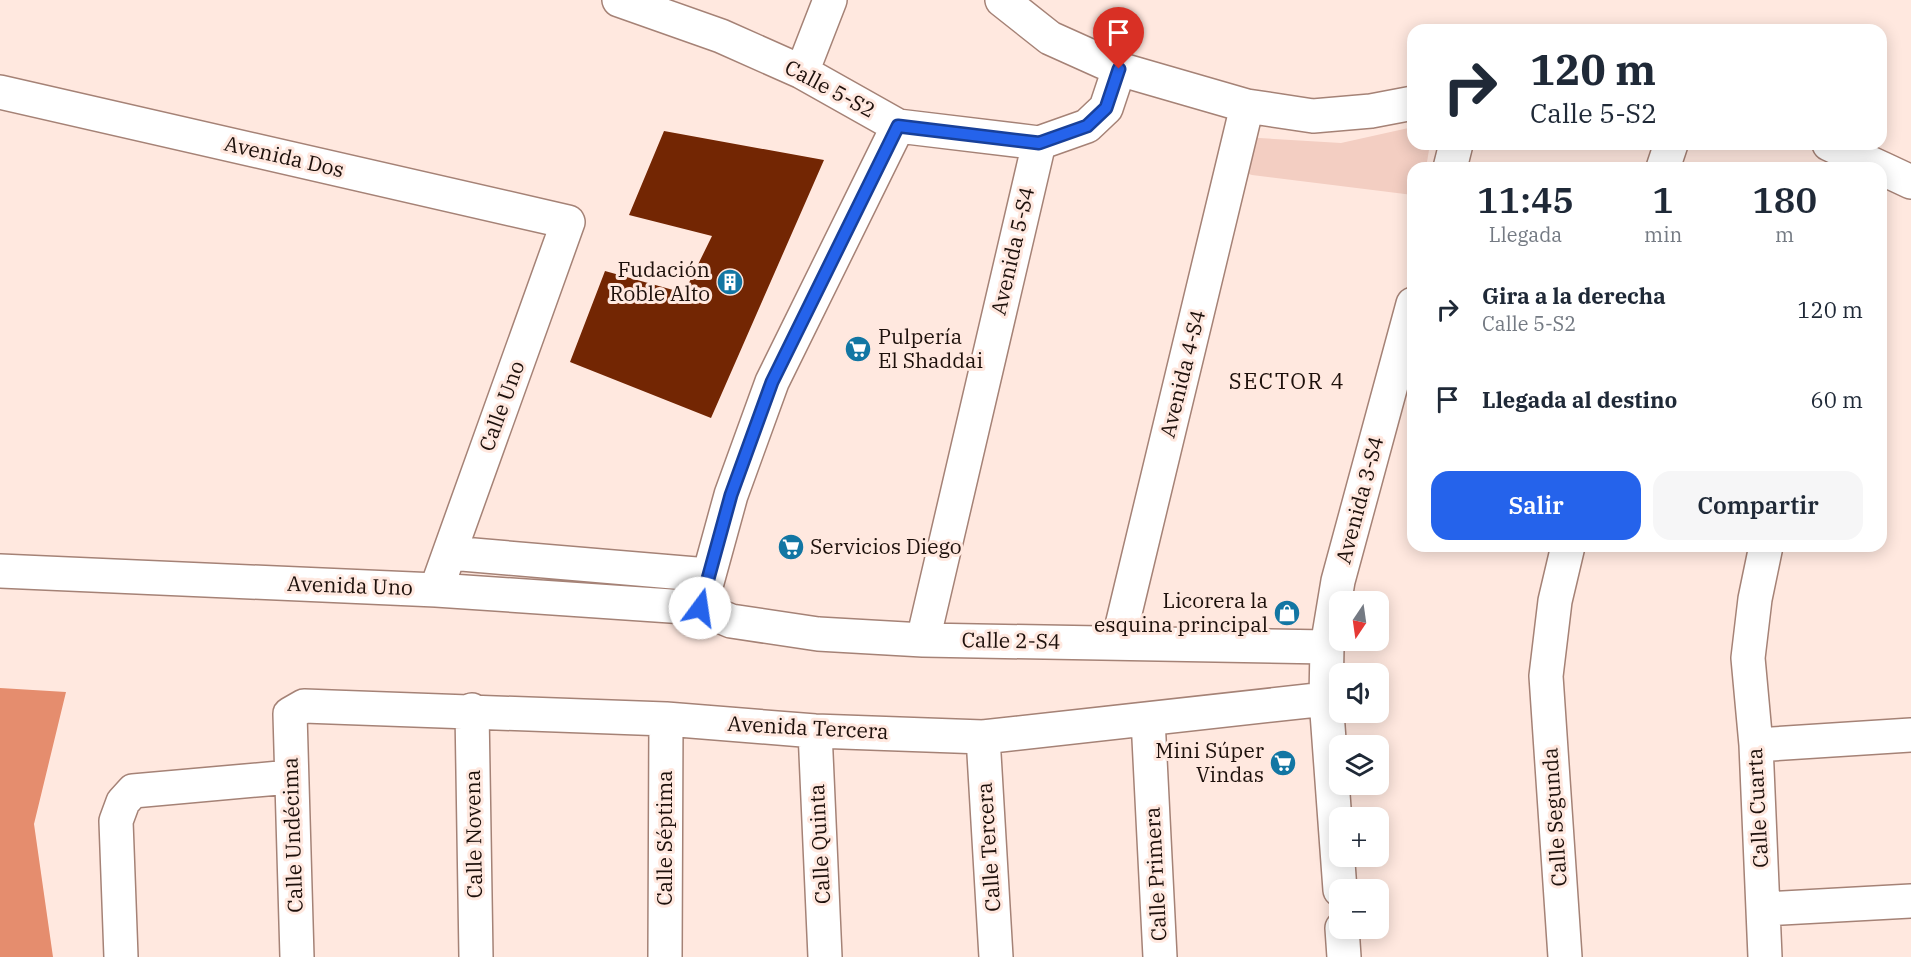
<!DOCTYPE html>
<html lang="es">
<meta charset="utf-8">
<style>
:root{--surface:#fff;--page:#f6f6f7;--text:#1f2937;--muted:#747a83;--accent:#2563eb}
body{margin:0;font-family:"IBM Plex Serif",serif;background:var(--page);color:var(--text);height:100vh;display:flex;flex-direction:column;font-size:22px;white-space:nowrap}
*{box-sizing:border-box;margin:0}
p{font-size:20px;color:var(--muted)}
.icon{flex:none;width:33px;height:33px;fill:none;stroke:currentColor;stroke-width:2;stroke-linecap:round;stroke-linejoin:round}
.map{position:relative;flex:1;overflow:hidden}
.side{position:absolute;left:1407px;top:162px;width:480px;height:390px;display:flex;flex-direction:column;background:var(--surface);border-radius:18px;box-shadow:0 3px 15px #0003}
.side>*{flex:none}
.guide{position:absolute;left:1407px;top:24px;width:480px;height:126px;border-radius:18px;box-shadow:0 3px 15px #0003;background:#fff;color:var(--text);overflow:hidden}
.needle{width:39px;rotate:193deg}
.buttons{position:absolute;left:1329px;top:591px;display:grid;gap:12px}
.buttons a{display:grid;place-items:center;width:60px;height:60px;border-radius:12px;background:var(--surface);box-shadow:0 3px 15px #0003;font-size:30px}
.pin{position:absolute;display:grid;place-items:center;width:51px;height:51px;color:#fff;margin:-62px -26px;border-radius:50% 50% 50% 0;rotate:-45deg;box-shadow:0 0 6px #0007}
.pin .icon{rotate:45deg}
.me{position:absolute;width:66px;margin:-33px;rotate:14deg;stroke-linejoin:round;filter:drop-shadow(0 0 4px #0008)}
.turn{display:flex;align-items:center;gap:21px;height:126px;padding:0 24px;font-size:27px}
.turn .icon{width:78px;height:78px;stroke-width:2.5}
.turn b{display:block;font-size:42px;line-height:51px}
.eta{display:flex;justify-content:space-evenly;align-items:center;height:102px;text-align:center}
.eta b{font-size:36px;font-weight:600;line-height:42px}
.primary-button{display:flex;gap:12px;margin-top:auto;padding:12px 24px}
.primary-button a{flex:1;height:69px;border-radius:18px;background:var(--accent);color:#fff;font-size:24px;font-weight:600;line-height:69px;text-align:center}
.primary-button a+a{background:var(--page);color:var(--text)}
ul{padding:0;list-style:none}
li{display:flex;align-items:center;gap:18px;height:90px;padding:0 24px}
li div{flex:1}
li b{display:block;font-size:22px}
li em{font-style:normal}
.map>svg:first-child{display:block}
.green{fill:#f3cec2}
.forest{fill:#e58d6e}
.building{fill:#732603}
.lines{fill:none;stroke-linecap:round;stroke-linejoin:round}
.minor-casing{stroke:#a58276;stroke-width:36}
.minor{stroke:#fff;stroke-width:33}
.route-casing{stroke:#184099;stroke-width:15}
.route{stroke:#2563eb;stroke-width:10}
.labels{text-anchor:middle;stroke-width:6;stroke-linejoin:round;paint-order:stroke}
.street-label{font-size:21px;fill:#1d100b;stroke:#ffe8df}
.poi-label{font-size:21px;fill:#1d100b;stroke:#ffe8df;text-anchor:end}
.neighbourhood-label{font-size:22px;letter-spacing:1.5px;fill:#1d100b;stroke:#ffe8df}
</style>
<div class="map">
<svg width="1911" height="957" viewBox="0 0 1911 957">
<rect width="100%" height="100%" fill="#ffe8df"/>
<path class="green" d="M1413,127V144H1430L1426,168H1413V195L1252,175L1239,171L1243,137L1341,143Z"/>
<path class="forest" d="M0,688L66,692L34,824L53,957H0Z"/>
<path class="building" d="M664,131L824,160L711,418L570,362L605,271L684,293L712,236L629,215Z"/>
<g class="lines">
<defs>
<path id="minor" d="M619,0L721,36L802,72L898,126L1039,143L1087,126L1106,108L1119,69
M1002,0L1050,38L1119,69L1247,106L1313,116L1371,111L1413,103
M802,72L830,0
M0,92L568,222L436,590
M1829,144L1881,168
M1450,168L1456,144
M1663,168L1671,144
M1881,168L1911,182
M450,553L708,575
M0,571L436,590L700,608L731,621L818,634L923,640L1327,647
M700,608L731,495L772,382L898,126
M923,640L1039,143
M1118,642L1247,106
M472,710L476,957
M1148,719L1160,957
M815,731L825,957
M983,737L996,957
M1756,745L1911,735
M1340,890L1326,699L1327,647L1338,581L1413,304
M1763,909L1911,901
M1342,928L1344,957
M121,957L116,821L123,802L133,791L290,777
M297,957L290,714L304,706L666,719L815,731L983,737L1326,699
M665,957L666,719
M1565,957L1546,676L1555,601L1568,546
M1765,957L1756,745L1748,658L1755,599L1766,546"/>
</defs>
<use href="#minor" class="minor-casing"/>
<use href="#minor" class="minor"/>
</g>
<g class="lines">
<defs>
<path id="route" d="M700,608L731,495L772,382L898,126L1039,143L1087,126L1106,108L1119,69"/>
</defs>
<use href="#route" class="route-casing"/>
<use href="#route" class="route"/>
</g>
<defs>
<symbol id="building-disc" viewBox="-11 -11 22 22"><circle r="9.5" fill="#1276a3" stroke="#ffe8df"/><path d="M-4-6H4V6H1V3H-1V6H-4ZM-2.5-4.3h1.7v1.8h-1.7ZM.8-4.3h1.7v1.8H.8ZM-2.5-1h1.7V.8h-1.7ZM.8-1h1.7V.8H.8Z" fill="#fff"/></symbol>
<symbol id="supermarket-disc" viewBox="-11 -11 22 22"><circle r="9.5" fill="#1276a3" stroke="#ffe8df"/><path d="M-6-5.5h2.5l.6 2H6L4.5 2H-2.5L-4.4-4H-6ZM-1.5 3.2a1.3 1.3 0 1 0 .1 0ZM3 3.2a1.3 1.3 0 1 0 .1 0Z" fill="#fff"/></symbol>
<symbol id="shop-disc" viewBox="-11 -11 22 22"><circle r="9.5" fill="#1276a3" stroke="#ffe8df"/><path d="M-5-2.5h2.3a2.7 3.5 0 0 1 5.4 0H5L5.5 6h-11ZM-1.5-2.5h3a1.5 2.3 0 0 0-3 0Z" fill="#fff"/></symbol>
</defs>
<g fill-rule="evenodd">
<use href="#building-disc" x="715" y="267" width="30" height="30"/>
<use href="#supermarket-disc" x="843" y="334" width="30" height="30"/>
<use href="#supermarket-disc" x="776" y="532" width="30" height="30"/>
<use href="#shop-disc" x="1272" y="598" width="30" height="30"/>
<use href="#supermarket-disc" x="1268" y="748" width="30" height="30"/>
</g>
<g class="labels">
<g class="street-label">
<text transform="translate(830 89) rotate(28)" y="7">Calle 5-S2</text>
<text transform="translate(284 157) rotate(13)" y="7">Avenida Dos</text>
<text transform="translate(1013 251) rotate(-77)" y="7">Avenida 5-S4</text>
<text transform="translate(1183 374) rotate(-76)" y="7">Avenida 4-S4</text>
<text transform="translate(502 406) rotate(-70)" y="7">Calle Uno</text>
<text transform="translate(1360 500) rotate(-75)" y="7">Avenida 3-S4</text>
<text transform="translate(350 586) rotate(2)" y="7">Avenida Uno</text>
<text transform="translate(1011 641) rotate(1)" y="7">Calle 2-S4</text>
<text transform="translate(808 728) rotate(3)" y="7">Avenida Tercera</text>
<text transform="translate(1758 808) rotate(-93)" y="7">Calle Cuarta</text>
<text transform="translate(1555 817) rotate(-94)" y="7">Calle Segunda</text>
<text transform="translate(474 834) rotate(-91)" y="7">Calle Novena</text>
<text transform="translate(293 835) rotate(-92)" y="7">Calle Undécima</text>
<text transform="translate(665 838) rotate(-90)" y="7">Calle Séptima</text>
<text transform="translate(820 844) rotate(-93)" y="7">Calle Quinta</text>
<text transform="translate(989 847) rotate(-94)" y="7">Calle Tercera</text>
<text transform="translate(1156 874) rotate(-93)" y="7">Calle Primera</text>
</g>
<g class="poi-label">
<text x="710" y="277">Fudación<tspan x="710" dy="24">Roble Alto</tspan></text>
<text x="878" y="344" text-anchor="start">Pulpería<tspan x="878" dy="24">El Shaddai</tspan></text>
<text x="810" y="554" text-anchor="start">Servicios Diego</text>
<text x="1268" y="608">Licorera la<tspan x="1268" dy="24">esquina principal</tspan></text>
<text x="1264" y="758">Mini Súper<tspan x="1264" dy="24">Vindas</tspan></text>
</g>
<g class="neighbourhood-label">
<text x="1287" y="389">SECTOR 4</text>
</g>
</g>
</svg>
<div class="buttons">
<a><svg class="needle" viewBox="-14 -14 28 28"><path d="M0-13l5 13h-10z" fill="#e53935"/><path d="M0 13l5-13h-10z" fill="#747a83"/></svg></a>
<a><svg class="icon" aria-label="sound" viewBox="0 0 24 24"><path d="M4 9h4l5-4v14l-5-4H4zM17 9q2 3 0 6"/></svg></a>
<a><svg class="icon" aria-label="layers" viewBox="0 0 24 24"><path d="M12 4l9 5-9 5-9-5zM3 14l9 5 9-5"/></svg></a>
<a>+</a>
<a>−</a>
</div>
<div class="pin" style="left:1119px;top:69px;background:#d93025"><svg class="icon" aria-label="arrive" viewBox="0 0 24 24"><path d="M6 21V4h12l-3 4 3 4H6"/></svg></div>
<svg class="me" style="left:700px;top:608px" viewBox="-20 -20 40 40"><circle r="19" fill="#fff"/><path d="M0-13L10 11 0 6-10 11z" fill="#2563eb"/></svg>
<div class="guide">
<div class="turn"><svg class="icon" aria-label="right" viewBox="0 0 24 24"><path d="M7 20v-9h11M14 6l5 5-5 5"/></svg><div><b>120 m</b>Calle 5-S2</div></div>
</div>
<section class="side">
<div class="eta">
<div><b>11:45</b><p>Llegada</p></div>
<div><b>1</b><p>min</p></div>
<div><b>180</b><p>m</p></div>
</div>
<ul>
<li><svg class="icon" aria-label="right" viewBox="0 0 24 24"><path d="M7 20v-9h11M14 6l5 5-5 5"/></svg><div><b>Gira a la derecha</b><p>Calle 5-S2</p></div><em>120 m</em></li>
<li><svg class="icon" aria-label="arrive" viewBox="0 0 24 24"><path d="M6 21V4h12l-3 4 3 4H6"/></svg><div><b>Llegada al destino</b></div><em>60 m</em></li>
</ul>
<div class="primary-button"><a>Salir</a><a>Compartir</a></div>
</section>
</div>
